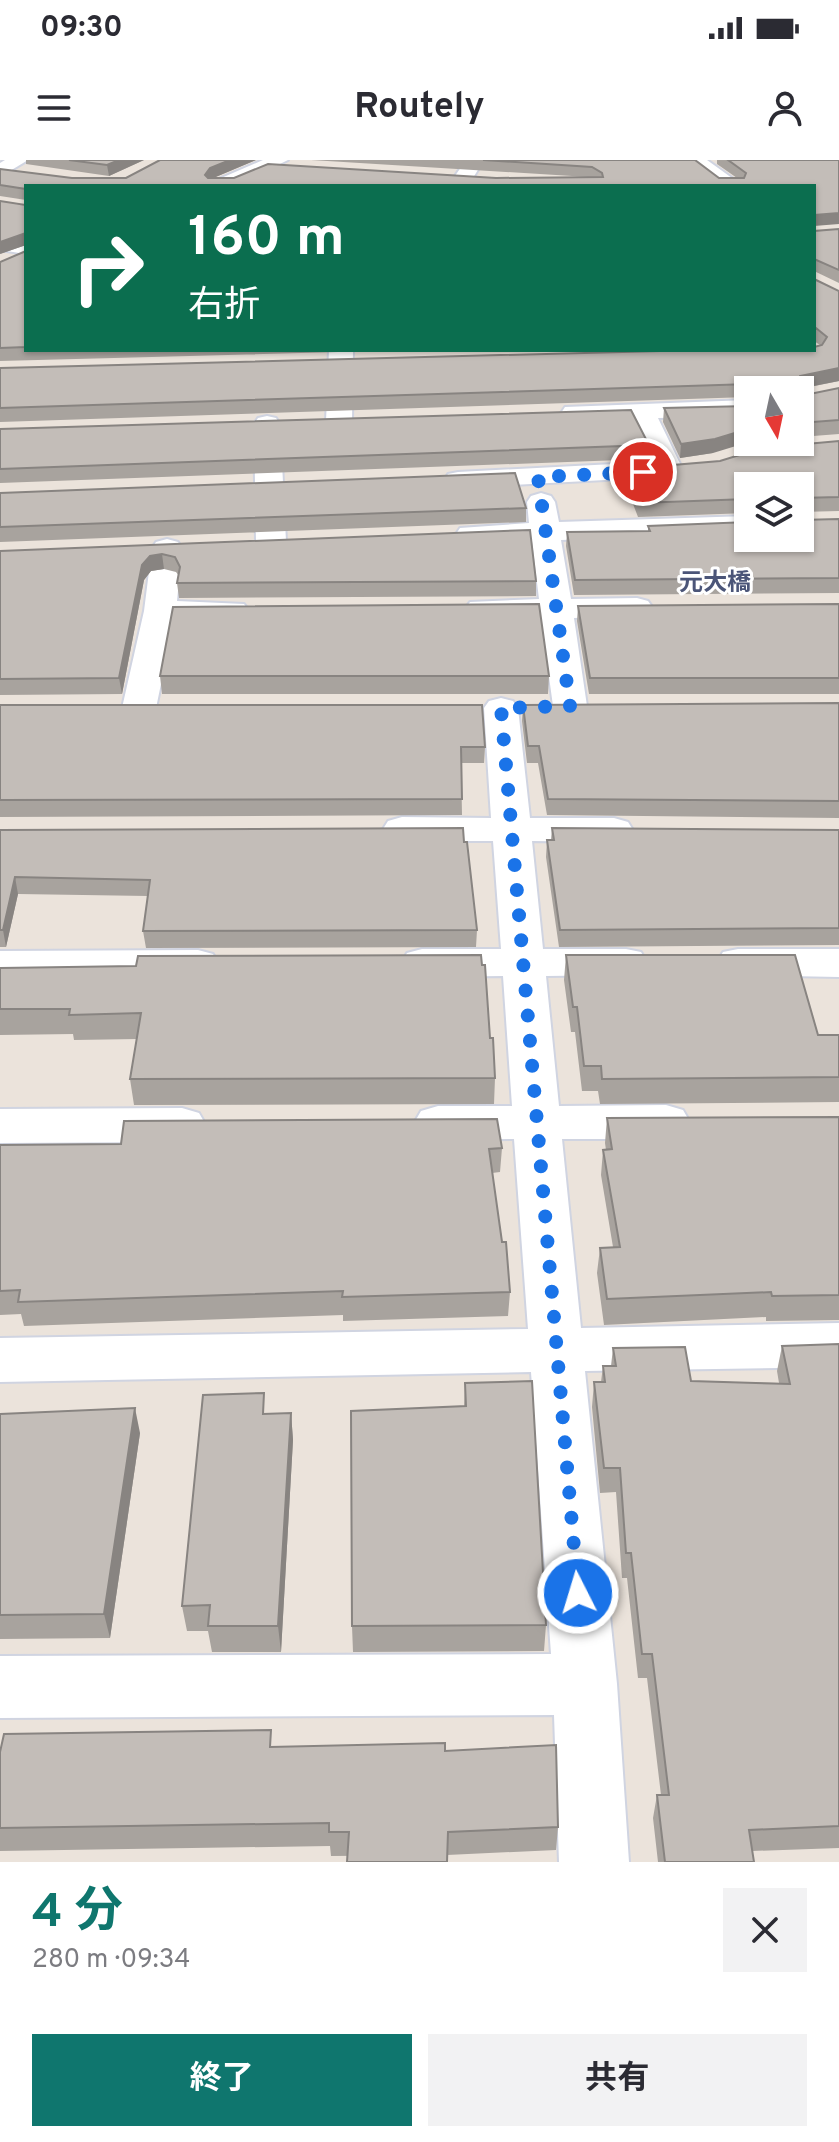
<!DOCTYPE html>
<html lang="ja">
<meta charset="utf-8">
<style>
:root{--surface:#fff;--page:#f2f2f3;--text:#2b2b33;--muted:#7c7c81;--accent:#0f766e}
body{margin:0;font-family:Overpass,"Noto Sans JP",sans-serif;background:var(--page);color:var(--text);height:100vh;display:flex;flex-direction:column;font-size:30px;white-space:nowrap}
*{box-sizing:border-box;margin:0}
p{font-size:26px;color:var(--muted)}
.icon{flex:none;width:44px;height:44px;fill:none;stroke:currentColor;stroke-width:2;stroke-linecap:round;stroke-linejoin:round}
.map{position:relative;height:1702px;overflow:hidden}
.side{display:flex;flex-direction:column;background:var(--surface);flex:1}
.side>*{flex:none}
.hud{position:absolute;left:24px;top:24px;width:792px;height:168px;border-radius:0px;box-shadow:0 2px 6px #0004;background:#0b6e4f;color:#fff;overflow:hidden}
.needle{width:52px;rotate:171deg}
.controls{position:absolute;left:734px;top:216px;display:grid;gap:16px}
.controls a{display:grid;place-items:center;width:80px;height:80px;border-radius:0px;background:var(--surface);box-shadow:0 2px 6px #0004;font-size:40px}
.pin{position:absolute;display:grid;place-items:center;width:68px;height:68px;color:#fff;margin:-34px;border:4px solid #fff;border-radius:50%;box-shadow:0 2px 8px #0007}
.me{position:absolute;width:88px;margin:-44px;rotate:355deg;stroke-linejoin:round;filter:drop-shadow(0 0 6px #0008)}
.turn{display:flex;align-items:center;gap:28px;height:168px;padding:0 32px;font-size:36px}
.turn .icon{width:104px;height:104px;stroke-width:2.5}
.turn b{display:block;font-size:56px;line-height:68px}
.round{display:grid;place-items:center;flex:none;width:84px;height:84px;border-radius:0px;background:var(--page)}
.head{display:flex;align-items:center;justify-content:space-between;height:136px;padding:0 32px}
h1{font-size:48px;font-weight:700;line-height:60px;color:var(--accent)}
.primary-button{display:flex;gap:16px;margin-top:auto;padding:16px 32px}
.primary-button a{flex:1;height:92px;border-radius:0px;background:var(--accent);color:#fff;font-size:32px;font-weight:700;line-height:92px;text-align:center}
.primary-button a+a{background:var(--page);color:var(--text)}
.status{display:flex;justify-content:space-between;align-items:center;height:56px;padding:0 40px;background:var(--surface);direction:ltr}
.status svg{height:22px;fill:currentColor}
header{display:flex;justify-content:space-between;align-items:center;height:104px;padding:0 32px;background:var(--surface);font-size:36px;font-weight:700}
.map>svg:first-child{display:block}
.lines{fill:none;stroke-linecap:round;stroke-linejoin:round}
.street-casing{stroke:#d0d4e1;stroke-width:4}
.secondary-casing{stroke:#d0d4e1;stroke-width:4}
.street{fill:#fff;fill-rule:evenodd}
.secondary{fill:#fff;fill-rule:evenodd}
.wall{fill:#a8a39e}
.shaded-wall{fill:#888481}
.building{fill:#c3bdb8;stroke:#888481;stroke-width:2}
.route{stroke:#1a73e8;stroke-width:14;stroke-dasharray:0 25.2}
.labels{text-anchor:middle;stroke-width:6;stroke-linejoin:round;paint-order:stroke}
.far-quarter-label{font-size:24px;font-weight:bold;fill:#4b5578;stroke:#fff}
</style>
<div class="status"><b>09:30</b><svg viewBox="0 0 49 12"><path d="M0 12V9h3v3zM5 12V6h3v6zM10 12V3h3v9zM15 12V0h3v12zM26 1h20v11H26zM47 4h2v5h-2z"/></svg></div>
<header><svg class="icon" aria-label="menu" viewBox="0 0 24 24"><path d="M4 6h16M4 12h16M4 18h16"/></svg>Routely<svg class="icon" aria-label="person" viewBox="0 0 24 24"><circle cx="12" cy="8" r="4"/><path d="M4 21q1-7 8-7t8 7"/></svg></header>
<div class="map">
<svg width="839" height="1702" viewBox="0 0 839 1702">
<rect width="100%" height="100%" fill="#ebe3db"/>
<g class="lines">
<defs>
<path id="street" d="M263,0H288L235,26H209L212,22Z
M466,0H484L468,26H448Z
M685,0H707L743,26H720Z
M0,78L26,82V94L0,90Z
M329,190H353L352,261L348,267H330L326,261Z
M748,240V256L658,258L683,310L679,316L458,328L448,326L444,320L448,314L458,312L652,302L632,259L574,261L565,259L561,253L565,247Z
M267,256L276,258L280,264L286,381L282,387L271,390L260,387L256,381L254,264L258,258Z
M541,333L551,336L555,342L559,362L748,356V374L561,380L571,439L637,438L648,441L653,448L648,455L574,458L587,546L582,553L570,556L558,553L553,546L541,458L481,459L470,456L465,449L470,442L539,439L532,381L471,383L460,380L456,374L460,368L529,363L527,342L531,336Z
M167,379L178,382L182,388L177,441L244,444L249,451L244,458L174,461L156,548L151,555L139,558L127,555L122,548L144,451L152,388L156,382Z
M501,538L513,541L518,548L530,658H614L628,662L633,670L628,678L614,682L532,681L543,789H626L641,792L647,802L641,812L626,815L546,816L559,946L666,945L683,950L690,962L683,974L666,979H562L581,1168L839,1163V1207L585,1211L617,1524L629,1702H559L554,1555L0,1558V1496L551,1494L531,1212L0,1222V1178L528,1169L514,979L438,980L421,975L414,963L421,951L438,946H512L503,816L422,817L407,813L401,803L407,793L422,789H501L493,681H402L388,677L383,669L388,661L402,657L491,658L484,548L489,541Z
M738,789H839V817L738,815L723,812L717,802L723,792Z
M198,790L213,794L219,804L213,814L198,818L0,819V791Z
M182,948L199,953L206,965L199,977L182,982L0,983V949Z"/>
<path id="secondary" d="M5,0H28L0,17V3Z"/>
</defs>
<use href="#street" class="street-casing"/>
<use href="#secondary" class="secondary-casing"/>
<use href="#street" class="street"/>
<use href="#secondary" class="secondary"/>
</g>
<path class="wall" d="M26,0H144L109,16L26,4Z
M160,0H256L213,18L588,17L311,0H695L719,18H737L717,4V0H839V64L26,26V40L0,36V9L72,18H126Z
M26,45V190H413L0,201V102L26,91V85L0,94Z
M839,69V123L814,111V119L839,221L800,229V230H748V237L0,262V208L814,190L820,185L814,181V71Z
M839,228V274L800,277V232V236Z
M664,248L713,293L680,298L663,262Z
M0,269L649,285L647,299L0,323Z
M839,281V351L800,352V360L839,359V433L574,435L566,386L567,372L648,371V366L800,378L748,326V353L638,357L625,323L626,309L720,301Z
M0,333L526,348V362L0,382Z
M530,370L536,421V436L179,438L177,423L179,416L176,412L164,409L151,411L144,420L122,534L0,535V391Z
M839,444V534H589L577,461L578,446Z
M160,516H549L548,534H162Z
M839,543V658L547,655L538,603H527L522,561L523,545Z
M0,545L485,587L484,603H461L462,655L0,657Z
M552,668L839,670V785L559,787L546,697L547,680H551Z
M0,670L464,682L477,770L476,787L146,788L143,771L148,736L18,734L6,787H0Z
M566,795L818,875H839V942L600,944L598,931H582L575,872H571L564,820Z
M0,808L490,878L495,918L494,944L134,945L130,919L137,879L74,880L73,874L0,875Z
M839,957V1160L766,1161V1157L604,1165L597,1113L600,1088L613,1087L601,1015L603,990H606L605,983L607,958Z
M0,985L502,988L500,1012L492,1013L510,1132L508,1156L343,1161V1155L24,1166L21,1154L0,1155Z
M839,1184V1688L752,1691L754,1702H658L653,1658L657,1635H661L647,1518H638L627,1418H622L616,1332L600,1333L592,1247L594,1222H601L603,1206H611L613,1188L691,1221L779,1223L777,1211L782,1186Z
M465,1223L546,1465L544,1491L353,1492L352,1466L464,1246Z
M291,1253L293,1280L281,1492H212L208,1471H187L182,1446L266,1254Z
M0,1254L140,1273L110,1478L0,1479Z
M273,1587L445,1591L558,1667L556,1690L447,1695L331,1696L330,1686L0,1691V1592Z"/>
<path class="shaded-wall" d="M119,0H144L109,16L107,5Z
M230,0H256L211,19L205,15L210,8Z
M839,53V64L814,66V55Z
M26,73V85L0,94V82Z
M839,208V221L798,229L800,216Z
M748,269L749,282L713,293L680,298L681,284Z
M162,394L164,409L151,411L144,420L122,534L119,518L142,405L150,396Z
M15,717L18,734L6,787L3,770Z
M135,1248L140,1273L110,1478L104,1454Z
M291,1253L293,1280L281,1492L278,1466Z"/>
<path class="building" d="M69,0H119L107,5Z
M160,0H230L210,8L205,15L208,18H234L268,4L496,18L603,17L602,13L592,7L483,0H695L719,18H744L746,13L728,0H839V53L814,55V26H26V29L0,25V9L72,18H126Z
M0,41L26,45V73L0,82Z
M839,69V110L814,99V71Z
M26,84V187L0,188V102L26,91Z
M814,111V119L839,131V208L800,216V230H753V227L750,224L0,248V208L699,190H814V187L822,185L827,177L816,168L814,172Z
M839,228V260L800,263V232V236Z
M748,246V269L715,279L681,284L664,248Z
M631,250L649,285L0,309V269Z
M839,281V337L800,338V360L839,359V418L575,420L567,372L650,371L648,366L748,362V378H800V326H748V339L639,343L626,309L720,301L762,288Z
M515,313L526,348L0,367V333Z
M530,370L536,421L177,423L180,407L175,397L162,394L150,396L142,405L119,518L0,519V391Z
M539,444L549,516H160L173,447Z
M839,444V518H590L578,446Z
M839,543V641L548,639L539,586H528L523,545Z
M0,545H482L485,587H461L462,639L0,640Z
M463,668L464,682H467L477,770L143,771L150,720L15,717L3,770H0V670Z
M552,668L839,670V768L560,770L547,680H554Z
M481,795L482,805H485L490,878H493L495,918L130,919L141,853L69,855L70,849H0V808L136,806L138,796Z
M566,795H795L818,875H839V917L602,919L601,906H584L577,847H573Z
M839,957V1135L772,1136L771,1132L607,1139L600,1088L620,1087L603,990L612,989L607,958Z
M497,959L502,988L489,989L502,1082H506L510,1132L342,1137L343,1131L18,1142L20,1130L0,1131V985L121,984L124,961Z
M839,1184V1666L749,1670L754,1702H665L657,1635H669L652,1494H642L631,1393H626L620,1308H604L594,1222H605L603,1206H616L613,1188L685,1187L691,1221L790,1224L782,1186Z
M532,1221L546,1465L352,1466L351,1251L466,1246L465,1223Z
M264,1233L263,1254L291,1253L278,1466H208L210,1445L182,1446L203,1235Z
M135,1248L104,1454L0,1455V1254Z
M271,1570L270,1587L445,1583V1591L556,1585L558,1667L448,1672L447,1702H347L349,1672H329V1663L0,1668V1592L4,1574Z"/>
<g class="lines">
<path class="route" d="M578,1433L501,548L570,546L538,317L643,312"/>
</g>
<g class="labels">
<g class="far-quarter-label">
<text x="715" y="430">元大橋</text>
</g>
</g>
</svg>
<div class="controls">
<a><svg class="needle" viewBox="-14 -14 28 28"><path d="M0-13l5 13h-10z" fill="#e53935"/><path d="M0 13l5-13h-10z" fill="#7c7c81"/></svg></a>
<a><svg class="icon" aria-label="layers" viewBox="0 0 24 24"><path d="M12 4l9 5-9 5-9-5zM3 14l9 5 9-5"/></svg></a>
</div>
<div class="pin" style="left:643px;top:312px;background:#d93025"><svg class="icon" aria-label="arrive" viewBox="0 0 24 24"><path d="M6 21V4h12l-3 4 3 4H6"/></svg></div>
<svg class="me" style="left:578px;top:1433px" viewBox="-20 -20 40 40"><circle r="17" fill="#1a73e8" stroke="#fff" stroke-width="3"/><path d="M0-11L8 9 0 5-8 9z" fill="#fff"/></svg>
<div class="hud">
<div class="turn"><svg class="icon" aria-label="right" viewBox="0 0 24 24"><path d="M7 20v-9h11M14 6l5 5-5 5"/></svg><div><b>160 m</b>右折</div></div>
</div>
</div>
<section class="side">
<div class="head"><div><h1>4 分</h1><p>280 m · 09:34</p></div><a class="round"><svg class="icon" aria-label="close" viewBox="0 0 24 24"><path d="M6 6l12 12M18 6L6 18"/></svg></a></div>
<div class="primary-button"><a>終了</a><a>共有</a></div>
</section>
